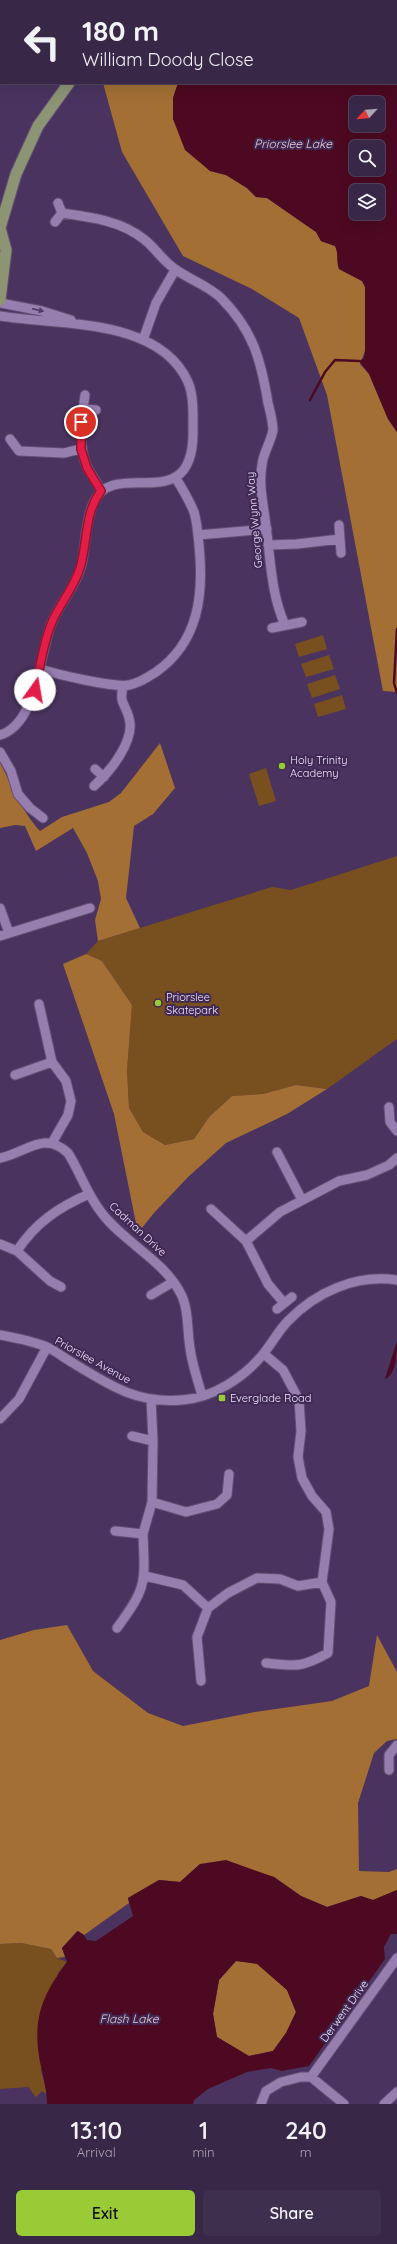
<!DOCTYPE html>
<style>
:root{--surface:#382747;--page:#3f2f4e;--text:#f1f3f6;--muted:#aba5b4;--line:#524460;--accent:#99cb36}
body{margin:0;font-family:Quicksand,sans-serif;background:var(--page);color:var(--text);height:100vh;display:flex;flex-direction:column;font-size:15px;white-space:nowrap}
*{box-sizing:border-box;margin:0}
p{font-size:13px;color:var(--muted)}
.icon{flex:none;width:22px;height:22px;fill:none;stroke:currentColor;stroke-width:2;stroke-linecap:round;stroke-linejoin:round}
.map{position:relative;height:2104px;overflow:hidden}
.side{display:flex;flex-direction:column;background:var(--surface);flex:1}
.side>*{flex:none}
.hud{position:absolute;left:0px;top:0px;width:397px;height:84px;box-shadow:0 4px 16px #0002,0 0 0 1px var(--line);background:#382747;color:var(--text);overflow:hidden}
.needle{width:26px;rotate:244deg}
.controls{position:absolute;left:349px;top:96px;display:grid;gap:8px}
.controls a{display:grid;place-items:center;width:36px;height:36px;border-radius:6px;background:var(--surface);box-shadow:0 4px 16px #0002,0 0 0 1px var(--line);font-size:20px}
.pin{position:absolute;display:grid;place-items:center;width:34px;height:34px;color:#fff;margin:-17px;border:2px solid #fff;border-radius:50%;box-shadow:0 1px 4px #0007}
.me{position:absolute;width:44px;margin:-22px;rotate:13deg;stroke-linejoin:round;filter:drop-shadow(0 0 3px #0008)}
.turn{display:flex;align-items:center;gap:14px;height:84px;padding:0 16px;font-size:18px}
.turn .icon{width:52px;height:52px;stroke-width:2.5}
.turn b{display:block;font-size:28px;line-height:34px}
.eta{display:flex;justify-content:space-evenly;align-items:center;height:68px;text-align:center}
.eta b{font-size:24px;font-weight:600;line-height:28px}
.cta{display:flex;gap:8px;margin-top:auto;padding:8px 16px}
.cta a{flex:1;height:46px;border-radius:6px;background:var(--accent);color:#111;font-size:16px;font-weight:600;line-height:46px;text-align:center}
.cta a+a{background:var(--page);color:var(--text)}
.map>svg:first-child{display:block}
.green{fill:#784f1f}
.forest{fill:#a36f35}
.water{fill:#4d0921;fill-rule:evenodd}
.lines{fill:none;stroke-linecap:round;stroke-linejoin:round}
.stream{stroke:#4d0921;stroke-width:2.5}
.minor-casing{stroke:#624f73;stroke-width:11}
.major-casing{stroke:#624f73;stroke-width:13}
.minor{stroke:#967eaf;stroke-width:9}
.major{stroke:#8b9574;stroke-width:11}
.oneway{fill:#503a66}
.route-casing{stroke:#92132f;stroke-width:10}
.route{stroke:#e11d48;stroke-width:7}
.poi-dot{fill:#99cb36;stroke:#3f2954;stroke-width:1.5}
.labels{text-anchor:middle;stroke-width:4;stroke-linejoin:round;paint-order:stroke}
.street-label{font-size:11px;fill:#f1e7fc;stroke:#3f2954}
.poi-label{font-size:11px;fill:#f1e7fc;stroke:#3f2954;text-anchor:start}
.water-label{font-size:12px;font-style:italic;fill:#eac8cd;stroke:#3f2954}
</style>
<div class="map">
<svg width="397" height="2104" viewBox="0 0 397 2104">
<rect width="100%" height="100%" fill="#4a345f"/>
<path class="green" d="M323,635L327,649L299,657L295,644Z
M329,655L334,669L306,677L301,664Z
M335,675L340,689L312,698L307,684Z
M342,695L346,709L318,717L314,704Z
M266,768L276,801L259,806L249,774Z
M397,856V1039L327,1089L296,1085L263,1094L232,1096L209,1117L194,1139L165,1145L143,1132L129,1109L127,1071L132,1005L102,961L86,954L98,941L272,887L291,890Z
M21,1943L51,1949L57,1958L67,1962L58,1973L41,2070L47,2094L42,2091L36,2097L28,2087L0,2089V1944Z"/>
<path class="forest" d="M103,83H178L173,98L210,171L226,175L247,188L256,197L267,198L316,232L321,241L335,246C339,254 336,261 339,269L362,281L365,286V351L360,364L369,374L388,419L397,432V692L383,691L327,395L299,318L252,289L183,256L122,152Z
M160,743L175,788L153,814L134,826L126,898L140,928L98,941L95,920L101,899L98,881L87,853L73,828L36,851L25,826L15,825L0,828V763C14,788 20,809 40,831L62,817L109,802L121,793Z
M86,954L102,961L132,1005L127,1071L129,1108L143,1132L165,1145L194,1139L209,1117L232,1096L263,1094L296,1085L327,1089L287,1114L226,1143L188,1177L153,1214L138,1233L114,1114L63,964Z
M67,1625L93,1671L148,1713L183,1726L255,1712L332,1701L369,1686L377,1635L397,1672V1739L387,1741L374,1753L358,1803L359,1871L389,1872L397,1869V1890L373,1900L361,1896L327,1907L301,1896L274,1877L252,1871L200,1864L180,1882L159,1880L128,1898L129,1903L84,1935L77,1931L62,1948L65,1957L57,1958L51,1949L21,1943L0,1944V1640L34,1630Z
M236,1961L257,1963L287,1990L296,2012L286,2033L273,2051L249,2056L217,2037L213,2014L219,1980Z"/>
<path class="water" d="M235,0H397V432L388,419L369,374L359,361L364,358L365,351V287L362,281L339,269C336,261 339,254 335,246L321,241L316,232L267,198L256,197L247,188L226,175L210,171L185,150L173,119V98L178,83H396V1H233ZM356,103H378V125H356ZM356,147H378V169H356ZM356,191H378V213H356Z
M397,1341C397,1353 397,1374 385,1379Z
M226,1860L274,1877L301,1896L327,1907L361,1896L373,1900L397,1890V1934H391L384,1947L385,1959L309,2066L282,2071L271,2068L247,2072L208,2089L194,2100L193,2104H47C47,2090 43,2076 40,2062C32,2020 42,1995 67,1962L62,1948L78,1931L84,1935L87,1940L96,1941L133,1916L128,1898L159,1880L180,1882L200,1864ZM236,1961L257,1964L287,1990L296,2012L286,2033L273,2051L249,2056L217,2037L213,2014L219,1980Z"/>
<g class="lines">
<path class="stream" d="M310,400L325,372L335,360L359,361
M397,693L394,683L397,629"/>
<defs>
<path id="minor" d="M22,0L23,1
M0,71L1,70
M62,213C91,217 122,221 145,240C156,249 163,261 175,269C190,280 207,285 221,298C253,330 261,360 268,403C270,411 273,422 273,430C271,442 263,453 262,465C258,487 265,512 267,534C271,566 272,596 285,625
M55,222L62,213L58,203
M0,303L42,311L71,320
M0,316C59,326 159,317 188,382C194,396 193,416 193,431C194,520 114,456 94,502C85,521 86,546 81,567C75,587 60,603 52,622C39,652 38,724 0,735
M143,340L156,303L175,270
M85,395C82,418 77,444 87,467C91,475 97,482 101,491
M83,409L96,410
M10,439L19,451L64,453L81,449
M339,525L341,553
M198,535L267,529
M268,545L297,544L340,539
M272,628L302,622
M40,669C56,674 114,688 129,685C139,683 147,678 156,672C199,642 204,594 199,545C198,534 197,522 194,512C189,500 182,488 175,477
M0,752L11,771L18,794L30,808L43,818
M95,769L104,777
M94,786C109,773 136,740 129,718C125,702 119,705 123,686
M0,908L9,933
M0,936L90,908
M39,1004L52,1062L66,1081L71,1101L68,1115L52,1143
M15,1075L52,1062
M389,1107L390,1122L397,1131
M277,1152L302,1200
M0,1158C26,1153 44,1130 68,1153C80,1172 87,1194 101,1212C124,1243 163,1259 181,1294C189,1310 187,1331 190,1348C192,1365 198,1380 202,1396
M211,1209L246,1241
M0,1244L17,1251L50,1281L61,1287
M17,1251C35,1223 59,1207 89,1194
M151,1295L173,1282
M284,1303L268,1284L246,1241L280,1212L339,1181L367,1175L389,1165L397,1158
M277,1309L292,1297
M0,1335C16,1338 32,1341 47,1347C56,1351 64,1358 73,1363C109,1385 137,1404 182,1400C213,1398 245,1377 264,1353C272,1343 279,1330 288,1321C316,1292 356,1274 397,1280
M264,1354L283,1370L299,1400L301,1431L298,1457L302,1478L312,1496L326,1512L329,1529L322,1582L331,1602L328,1653C301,1668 296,1666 266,1663
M151,1399L153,1441
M0,1419L19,1399L47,1347
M132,1436L153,1441L152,1502
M115,1531L143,1534C145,1584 147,1587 117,1628
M143,1534L152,1502L186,1512L217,1504L227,1495L229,1474
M145,1576L183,1585L208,1608
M201,1681L197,1637L208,1608L228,1593L257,1578L280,1579L298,1586L322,1582
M389,1770V1755L397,1745
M311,2077L397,1958
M261,2104L266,2091L281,2082L301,2077H311L344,2104
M384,2104L397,2092"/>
<path id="major" d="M168,1L170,0
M0,300L6,250L0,228L16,174L38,126L69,83"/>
</defs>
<use href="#minor" class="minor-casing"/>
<use href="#major" class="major-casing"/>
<use href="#minor" class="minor"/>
<use href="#major" class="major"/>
</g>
<defs><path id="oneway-solid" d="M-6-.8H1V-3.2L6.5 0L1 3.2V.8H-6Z"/></defs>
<use class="oneway" href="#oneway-solid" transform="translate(38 310) rotate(13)"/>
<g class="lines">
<defs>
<path id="route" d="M35,690C40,668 43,643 52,622C60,603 74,588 80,568C88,542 84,513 101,491L87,468L81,449V422"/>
</defs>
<use href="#route" class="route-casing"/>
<use href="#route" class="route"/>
</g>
<g class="poi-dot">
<circle cx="282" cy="766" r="4"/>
<circle cx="158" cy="1003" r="4"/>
<rect x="218" y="1394" width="8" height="8" rx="2"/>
</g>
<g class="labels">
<g class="street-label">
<text transform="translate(254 520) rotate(-95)" y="4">George Wynn Way</text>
<text transform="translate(138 1229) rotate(43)" y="4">Cadman Drive</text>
<text transform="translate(93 1360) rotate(29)" y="4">Priorslee Avenue</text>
<text transform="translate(344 2011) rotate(-54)" y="4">Derwent Drive</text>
</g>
<g class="poi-label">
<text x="290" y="764">Holy Trinity<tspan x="290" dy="13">Academy</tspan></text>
<text x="166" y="1001">Priorslee<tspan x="166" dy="13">Skatepark</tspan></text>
<text x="230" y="1402">Everglade Road</text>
</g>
<g class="water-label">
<text x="293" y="148">Priorslee Lake</text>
<text x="129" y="2023">Flash Lake</text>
</g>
</g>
</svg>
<div class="controls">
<a><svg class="needle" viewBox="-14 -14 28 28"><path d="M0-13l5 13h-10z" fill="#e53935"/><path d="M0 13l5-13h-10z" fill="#aba5b4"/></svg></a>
<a><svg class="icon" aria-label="search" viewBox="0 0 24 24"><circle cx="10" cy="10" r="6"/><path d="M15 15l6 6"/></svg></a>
<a><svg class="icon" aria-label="layers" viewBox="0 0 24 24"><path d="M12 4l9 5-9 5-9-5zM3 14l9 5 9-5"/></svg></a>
</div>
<div class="pin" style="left:81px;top:422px;background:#d93025"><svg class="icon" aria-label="arrive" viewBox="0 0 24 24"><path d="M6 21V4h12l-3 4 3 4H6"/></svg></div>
<svg class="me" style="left:35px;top:690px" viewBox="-20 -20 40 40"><circle r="19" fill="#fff"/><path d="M0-13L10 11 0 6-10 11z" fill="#e11d48"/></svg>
<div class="hud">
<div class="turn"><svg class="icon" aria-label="left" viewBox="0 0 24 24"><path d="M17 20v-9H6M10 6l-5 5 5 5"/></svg><div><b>180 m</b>William Doody Close</div></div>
</div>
</div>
<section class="side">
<div class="eta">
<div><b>13:10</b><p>Arrival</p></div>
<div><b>1</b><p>min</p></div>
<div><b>240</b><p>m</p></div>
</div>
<div class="cta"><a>Exit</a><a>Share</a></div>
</section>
